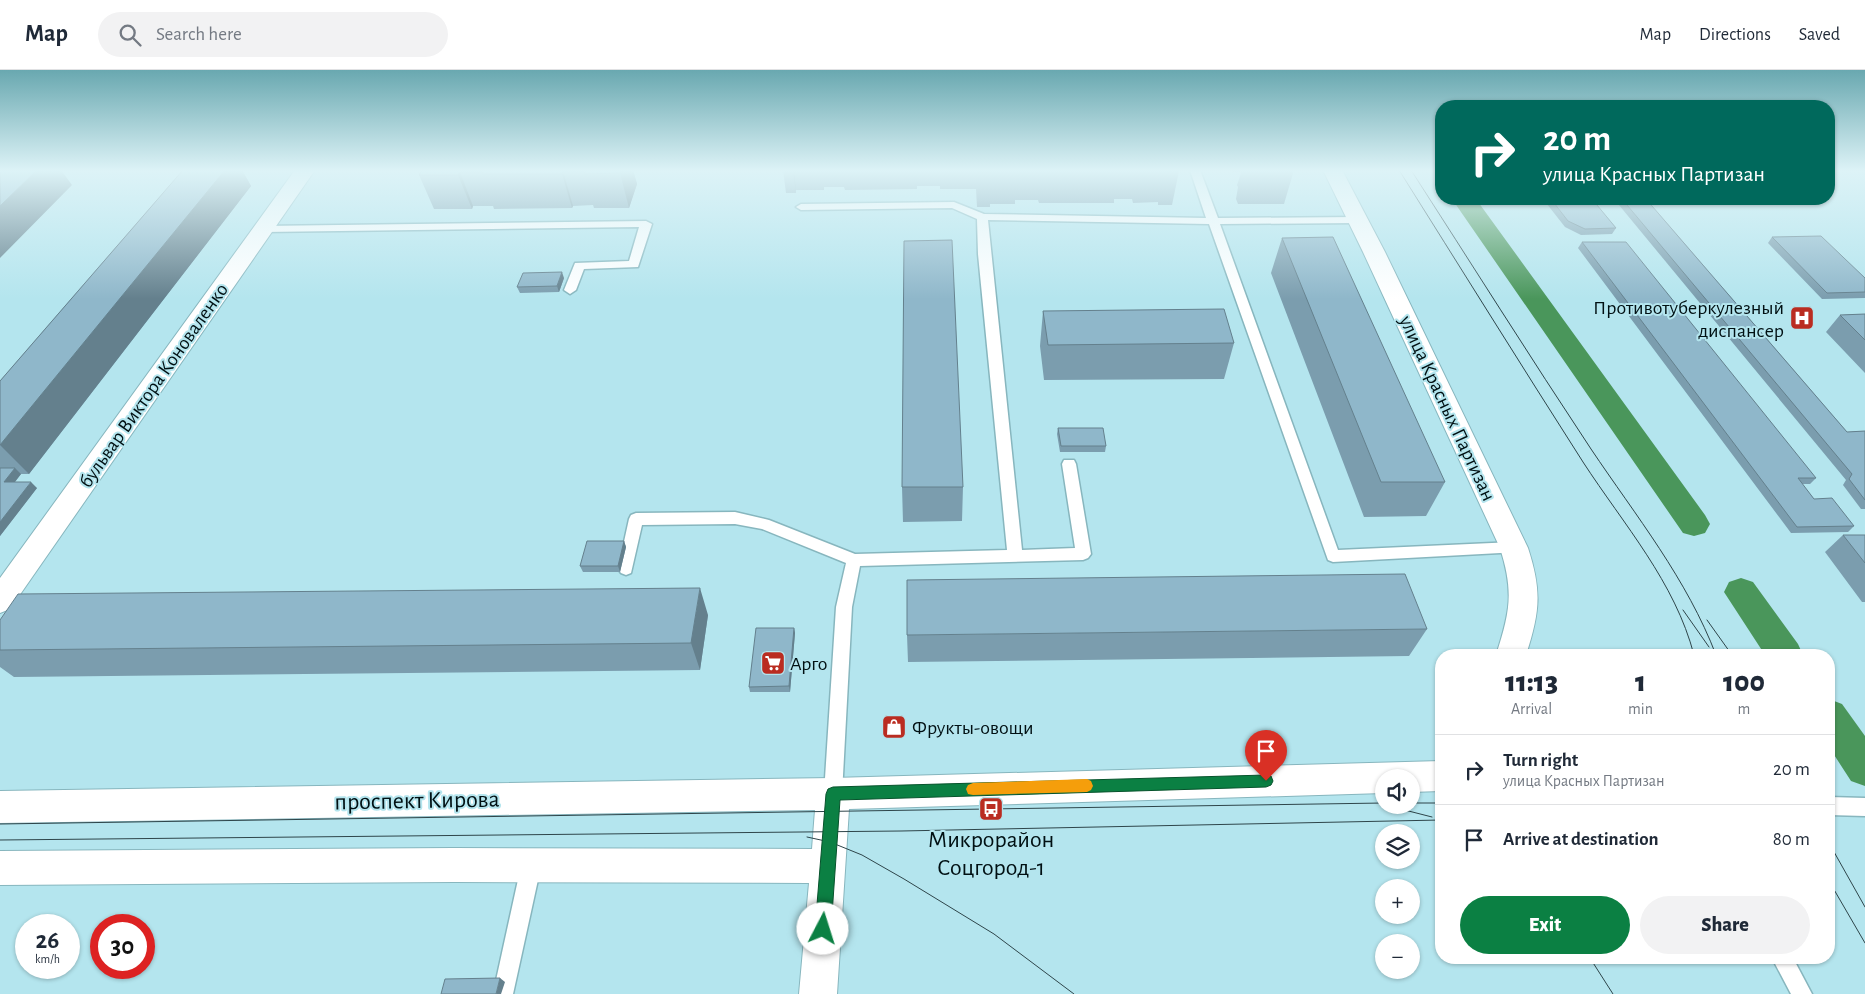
<!DOCTYPE html>
<meta charset="utf-8">
<style>
:root{--surface:#fff;--page:#f2f2f3;--text:#1f2937;--muted:#747a83;--line:#e0e1e3;--accent:#0b8043}
body{margin:0;font-family:"Alegreya Sans",sans-serif;background:var(--page);color:var(--text);height:100vh;display:flex;flex-direction:column;font-size:19px;white-space:nowrap}
*{box-sizing:border-box;margin:0}
p{font-size:16px;color:var(--muted)}
.icon{flex:none;width:28px;height:28px;fill:none;stroke:currentColor;stroke-width:2;stroke-linecap:round;stroke-linejoin:round}
.map{position:relative;flex:1;overflow:hidden}
.panel{position:absolute;left:1435px;top:579px;width:400px;height:315px;display:flex;flex-direction:column;background:var(--surface);border-radius:20px;box-shadow:0 1px 4px #0004}
.panel>*{flex:none}
.hud{position:absolute;left:1435px;top:30px;width:400px;height:105px;border-radius:20px;box-shadow:0 1px 4px #0004;background:#00695c;color:#fff;overflow:hidden}
.tools{position:absolute;left:1375px;top:699px;display:grid;gap:10px}
.tools a{display:grid;place-items:center;width:45px;height:45px;border-radius:50%;background:var(--surface);box-shadow:0 1px 4px #0004;font-size:25px}
.speed{position:absolute;left:15px;top:844px;display:flex;gap:10px;font-size:25px;font-weight:700;text-align:center}
.speed>*{display:grid;place-content:center;width:65px;height:65px;border-radius:50%;background:var(--surface);box-shadow:0 1px 4px #0004;line-height:1}
.speed small{font-size:12px;font-weight:400}
.speed .limit{border:8px solid #d22;background:#fff;color:#111}
.pin{position:absolute;display:grid;place-items:center;width:42px;height:42px;color:#fff;margin:-51px -21px;border-radius:50% 50% 50% 0;rotate:-45deg;box-shadow:0 0 5px #0007}
.pin .icon{rotate:45deg}
.me{position:absolute;width:55px;margin:-28px;rotate:5deg;stroke-linejoin:round;filter:drop-shadow(0 0 4px #0008)}
.turn{display:flex;align-items:center;gap:18px;height:105px;padding:0 25px;font-size:22px}
.turn .icon{width:65px;height:65px;stroke-width:2.5}
.turn b{display:block;font-size:35px;line-height:42px}
.eta{display:flex;justify-content:space-evenly;align-items:center;height:85px;text-align:center}
.eta b{font-size:30px;font-weight:800;line-height:35px}
.cta{display:flex;gap:10px;margin-top:auto;padding:10px 25px}
.cta a{flex:1;height:58px;border-radius:30px;background:var(--accent);color:#fff;font-size:20px;font-weight:800;line-height:58px;text-align:center}
.cta a+a{background:var(--page);color:var(--text)}
ul{padding:0;list-style:none}
li{display:flex;align-items:center;gap:15px;height:70px;padding:0 25px;border-top:1px solid var(--line)}
li div{flex:1}
li b{display:block;font-size:19px}
li em{font-style:normal}
header{display:flex;align-items:center;gap:30px;box-sizing:border-box;height:70px;padding:0 25px;background:var(--surface);border-bottom:1px solid var(--line)}
header strong{font-size:24px}
nav{display:flex;gap:28px;margin-inline-start:auto;font-size:18px}
.search{width:350px;height:45px;background:var(--page);display:flex;align-items:center;gap:12px;box-sizing:border-box;padding:0 18px;border-radius:28px;color:var(--muted);font-size:19px}
.map>svg:first-child{display:block}
.lines{fill:none;stroke-linecap:round;stroke-linejoin:round}
.canal{fill:#4a965b;fill-rule:evenodd}
.service-casing{stroke:#87b6be;stroke-width:3}
.minor-casing{stroke:#87b6be;stroke-width:2}
.service{fill:#fff;fill-rule:evenodd}
.minor{fill:#fff;fill-rule:evenodd}
.tram{stroke:#2e454a;stroke-width:1}
.wall{fill:#7b9dae}
.shaded-wall{fill:#64808d}
.building{fill:#8fb7ca;stroke:#64808d}
.route{fill:#0b8043;stroke:#07532c}
.slow{fill:#f59e0b}
.labels{text-anchor:middle;stroke-width:4;stroke-linejoin:round;paint-order:stroke}
.poi-label{font-size:20px;fill:#011013;stroke:#b4e5ee;text-anchor:start}
.street-label{font-size:20px;fill:#011013;stroke:#b4e5ee}
.near-street-label{font-size:24px;fill:#011013;stroke:#b4e5ee}
.near-poi-label{font-size:24px;fill:#011013;stroke:#b4e5ee}
</style>
<header>
<strong>Map</strong>
<div class="search"><svg class="icon" aria-label="search" viewBox="0 0 24 24"><circle cx="10" cy="10" r="6"/><path d="M15 15l6 6"/></svg>Search here</div>
<nav><a>Map</a><a>Directions</a><a>Saved</a></nav>
</header>
<div class="map">
<svg width="1865" height="924" viewBox="0 0 1865 924">
<rect width="100%" height="100%" fill="#b4e5ee"/>
<g class="lines">
<path class="canal" d="M1452,129H1476L1705,445L1710,454L1705,463L1694,466L1683,463Z
M1741,508L1753,512L1798,574L1803,585H1765L1724,522L1729,512Z
M1829,629L1842,634L1865,666V716L1851,711L1829,677Z"/>
<defs>
<path id="service" d="M1190,100H1200L1218,148L1358,147L1364,150L1358,153L1220,154L1338,480L1514,472L1519,474L1522,478L1519,482L1333,492L1328,490L1209,154L988,150L1022,480L1075,478L1062,394L1064,390H1074L1076,394L1091,484L1088,488L1083,490L860,496L852,537L842,724L839,730L833,733L827,730L824,724L836,537L846,493L762,459L735,454L642,455L631,503L626,505L621,503L618,499L629,449L631,445L636,443L735,442L769,450L855,484L1007,480L978,184L977,149L952,138L801,140L796,137L801,134L954,132L984,144L1206,148Z
M646,151L652,154L638,197L584,199L576,220L570,224L564,220L575,193L629,191L639,157L263,162L257,159L263,156Z
M1829,727L1865,728V746L1829,745Z
M531,787L538,789L541,796L513,924H493L521,796L524,789Z
M1772,888H1793L1812,924H1791Z"/>
<path id="minor" d="M295,100H315L10,539L0,543V508Z
M1323,100H1342L1385,182L1528,478C1542,521 1540,542 1526,585H1496C1510,542 1514,522 1500,478L1363,182Z
M1441,691V721L1411,722V708H1384V723L849,739L837,924H799L809,813L454,812L0,815V781L454,778L812,779L815,740L0,753V721L833,708Z"/>
</defs>
<use href="#service" class="service-casing"/>
<use href="#minor" class="minor-casing"/>
<use href="#service" class="service"/>
<use href="#minor" class="minor"/>
<path class="tram" d="M1399,100C1460,197 1521,295 1583,392C1624,455 1675,512 1694,585
M1411,100C1471,193 1530,287 1591,379C1636,446 1687,509 1716,585
M1683,540L1709,577
M1707,550L1732,585
M1411,733H1441
M1385,735L1432,747
M0,754L1384,733
M807,767L830,772L862,785L904,809L994,864L1074,924
M0,770L901,761L1441,750
M1829,773L1865,837
M1829,811L1865,873
M1590,888L1613,924"/>
</g>
<path class="wall" d="M183,100H242L251,116L29,404H21L15,412L37,418L0,466V311Z
M422,100H633L637,114L629,138H594L593,135L573,136L572,138L494,139L493,136H473L472,139H434L419,105Z
M783,100H1179V101L1172,135H1158V132L1133,133L1132,129H1114V133H1039L1038,130H1015V134H990V137H977L976,119H940V116H917V119L845,120L844,117H824V120H796V123H786Z
M1232,100H1294L1284,134H1238L1236,129L1238,117L1237,115L1241,103L1240,102H1233Z
M1543,129H1592L1616,158L1612,164L1581,165L1565,157Z
M1614,129H1646L1847,362L1865,361V439H1861L1843,415L1846,410Z
M1772,167L1865,208V228L1822,229L1768,173Z
M1282,168L1445,412L1426,446L1364,447L1271,203Z
M1582,172L1816,408L1810,414H1802L1814,429L1854,456L1848,462L1791,463L1578,178Z
M564,208L559,222L520,223L517,217Z
M1043,241L1234,273L1224,309L1044,310L1040,276Z
M1865,244V303L1826,262L1840,245Z
M1058,358L1106,376L1105,382H1060L1057,364Z
M902,417H963L962,451L903,452Z
M1843,465H1865V532H1862L1825,482Z
M624,471L626,477L620,502H583L580,496Z
M708,545L700,600L14,607L0,597V550Z
M794,558L795,563L790,622H750L749,617Z
M1427,559L1409,586L908,592L907,565Z"/>
<path class="shaded-wall" d="M37,100H61L72,115L0,188V136Z
M225,100H242L251,116L29,404L0,375Z
M621,100H633L637,114L629,138L620,103Z
M793,100H794L796,123Z
M563,101L573,136L572,138L562,104Z
M460,102L473,136L472,139L458,105Z
M562,202L564,208L559,222L557,216Z
M15,398L21,404L10,418L4,412Z
M31,412L37,418L0,466V452Z
M624,471L626,477L620,502L618,496Z
M700,518L708,545L700,600L691,573Z
M794,558L795,563L790,622L789,616Z
M500,908L505,912L501,924H496Z"/>
<path class="building" d="M0,100H37L0,136Z
M183,100H225L0,375V311Z
M422,100H621L620,103L584,104L585,101H563L562,104H482L483,102H460L458,105H419Z
M978,100H991V102H978Z
M1165,100H1179V101H1165Z
M1551,129H1592L1616,158L1585,159L1568,151Z
M1622,129H1646L1847,362L1865,361V430L1849,409L1852,404Z
M1821,166L1865,208V222L1827,223L1772,167Z
M1333,167L1445,412H1381L1282,168Z
M952,170L963,417H902L904,171Z
M1582,172H1626L1816,408H1798L1814,429L1832,428L1854,456L1797,457Z
M562,202L557,216L517,217L523,203Z
M1224,239L1234,273L1048,275L1043,241Z
M1865,244V270L1840,245Z
M1058,358H1103L1106,376H1061Z
M0,398H15L4,412H31L0,452Z
M1843,465H1865V493Z
M587,471H624L618,496H580Z
M1405,504L1427,559L907,565V510Z
M700,518L691,573L0,580V550L18,524Z
M756,558H794L789,616L749,617Z
M500,908L496,924H441L445,909Z"/>
<linearGradient id="sky" x2="0" y2="1"><stop stop-color="#69a8b0"/><stop offset="0.44" stop-color="#ddf3f7"/><stop offset="1" stop-color="#ddf3f7" stop-opacity="0"/></linearGradient>
<rect width="1865" height="229" fill="url(#sky)"/>
<path class="route" d="M1266,705L1271,706L1273,711L1271,715L1266,717L840,730L831,859L828,864L823,866L818,864L815,859L826,724L828,719L833,717Z"/>
<path class="slow" d="M1087,709L1091,711L1093,716L1091,720L1087,722L973,725L968,724L966,719L968,715L973,713Z"/>
<defs>
<symbol id="hospital-square" viewBox="-11 -11 22 22"><rect x="-9" y="-9" width="18" height="18" rx="4" fill="#ba2c21" stroke="#b4e5ee"/><path d="M-5-5h3v3.5h4V-5h3V5h-3V1.5h-4V5h-3Z" fill="#fff"/></symbol>
<symbol id="supermarket-square" viewBox="-11 -11 22 22"><rect x="-9" y="-9" width="18" height="18" rx="4" fill="#ba2c21" stroke="#b4e5ee"/><path d="M-6-5.5h2.5l.6 2H6L4.5 2H-2.5L-4.4-4H-6ZM-1.5 3.2a1.3 1.3 0 1 0 .1 0ZM3 3.2a1.3 1.3 0 1 0 .1 0Z" fill="#fff"/></symbol>
<symbol id="shop-square" viewBox="-11 -11 22 22"><rect x="-9" y="-9" width="18" height="18" rx="4" fill="#ba2c21" stroke="#b4e5ee"/><path d="M-5-2.5h2.3a2.7 3.5 0 0 1 5.4 0H5L5.5 6h-11ZM-1.5-2.5h3a1.5 2.3 0 0 0-3 0Z" fill="#fff"/></symbol>
<symbol id="bus-square" viewBox="-11 -11 22 22"><rect x="-9" y="-9" width="18" height="18" rx="4" fill="#ba2c21" stroke="#b4e5ee"/><path d="M-5-6H5V4H4V6H2V4H-2V6H-4V4H-5ZM-3.5-4V0h7V-4ZM-3.5 1.2v1.5H-2V1.2ZM2 1.2v1.5H3.5V1.2Z" fill="#fff"/></symbol>
</defs>
<g fill-rule="evenodd">
<use href="#hospital-square" x="1788" y="234" width="28" height="28"/>
<use href="#supermarket-square" x="759" y="579" width="28" height="28"/>
<use href="#shop-square" x="880" y="643" width="28" height="28"/>
<use href="#bus-square" x="977" y="725" width="28" height="28"/>
</g>
<g class="labels">
<g class="poi-label">
<text x="1784" y="244" text-anchor="end">Противотуберкулезный<tspan x="1784" dy="23">диспансер</tspan></text>
<text x="790" y="600">Арго</text>
<text x="912" y="664">Фрукты-овощи</text>
</g>
<g class="street-label">
<text transform="translate(153 315) rotate(-55)" y="7">бульвар Виктора Коноваленко</text>
<text transform="translate(1448 338) rotate(65)" y="7">улица Красных Партизан</text>
</g>
<g class="near-street-label">
<text transform="translate(417 730) rotate(-1)" y="8">проспект Кирова</text>
</g>
<g class="near-poi-label">
<text x="991" y="777">Микрорайон<tspan x="991" dy="28">Соцгород-1</tspan></text>
</g>
</g>
</svg>
<div class="tools">
<a><svg class="icon" aria-label="sound" viewBox="0 0 24 24"><path d="M4 9h4l5-4v14l-5-4H4zM17 9q2 3 0 6"/></svg></a>
<a><svg class="icon" aria-label="layers" viewBox="0 0 24 24"><path d="M12 4l9 5-9 5-9-5zM3 14l9 5 9-5"/></svg></a>
<a>+</a>
<a>−</a>
</div>
<div class="speed"><div>26<small>km/h</small></div><div class="limit">30</div></div>
<div class="pin" style="left:1266px;top:711px;background:#d93025"><svg class="icon" aria-label="arrive" viewBox="0 0 24 24"><path d="M6 21V4h12l-3 4 3 4H6"/></svg></div>
<svg class="me" style="left:823px;top:859px" viewBox="-20 -20 40 40"><circle r="19" fill="#fff"/><path d="M0-13L10 11 0 6-10 11z" fill="#0b8043"/></svg>
<div class="hud">
<div class="turn"><svg class="icon" aria-label="right" viewBox="0 0 24 24"><path d="M7 20v-9h11M14 6l5 5-5 5"/></svg><div><b>20 m</b>улица Красных Партизан</div></div>
</div>
<section class="panel">
<div class="eta">
<div><b>11:13</b><p>Arrival</p></div>
<div><b>1</b><p>min</p></div>
<div><b>100</b><p>m</p></div>
</div>
<ul>
<li><svg class="icon" aria-label="right" viewBox="0 0 24 24"><path d="M7 20v-9h11M14 6l5 5-5 5"/></svg><div><b>Turn right</b><p>улица Красных Партизан</p></div><em>20 m</em></li>
<li><svg class="icon" aria-label="arrive" viewBox="0 0 24 24"><path d="M6 21V4h12l-3 4 3 4H6"/></svg><div><b>Arrive at destination</b></div><em>80 m</em></li>
</ul>
<div class="cta"><a>Exit</a><a>Share</a></div>
</section>
</div>
